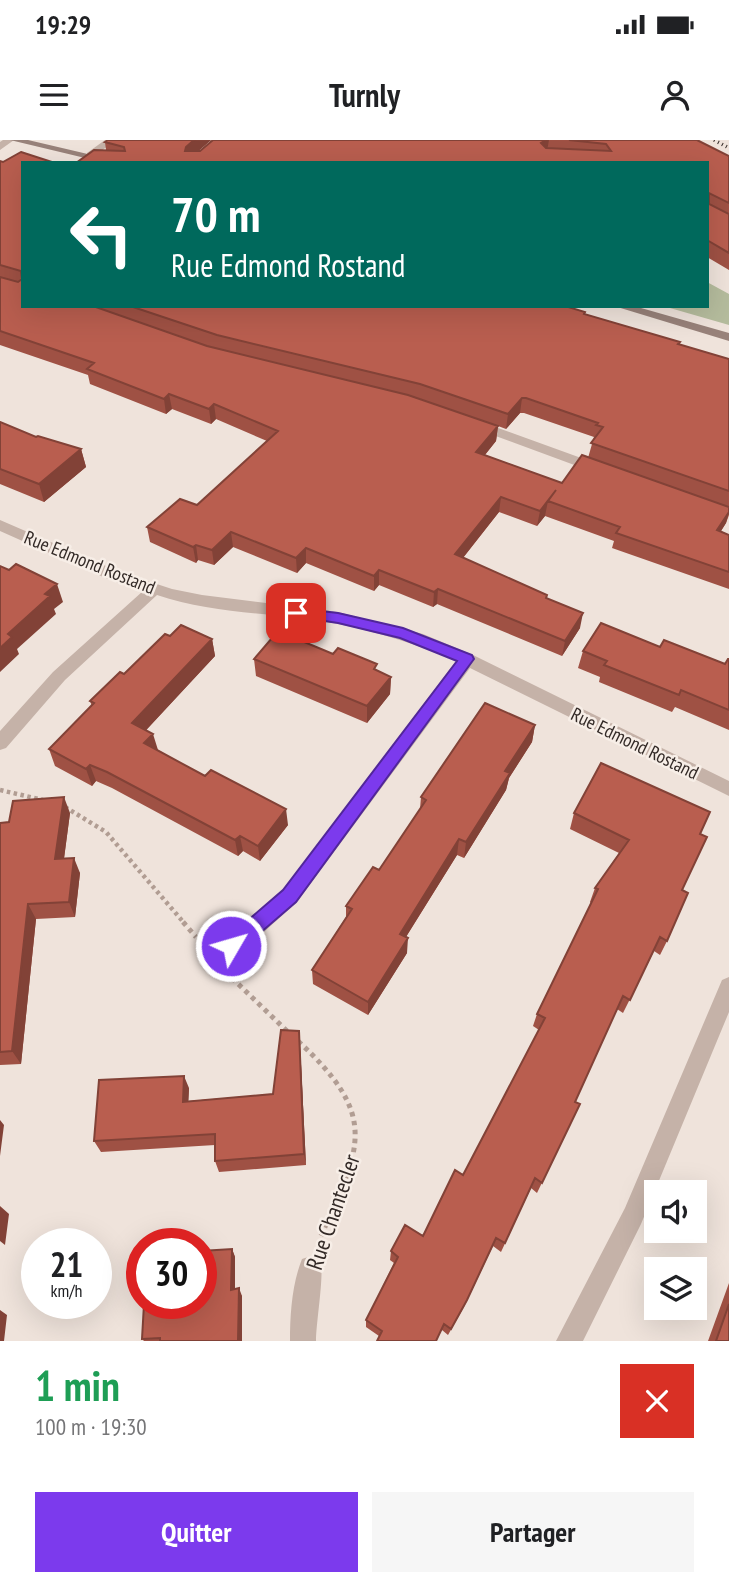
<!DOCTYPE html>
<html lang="fr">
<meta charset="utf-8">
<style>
:root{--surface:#fff;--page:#f6f6f6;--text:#202124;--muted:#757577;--accent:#7c3aed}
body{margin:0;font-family:"PT Sans Narrow",sans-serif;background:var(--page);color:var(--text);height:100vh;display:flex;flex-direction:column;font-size:26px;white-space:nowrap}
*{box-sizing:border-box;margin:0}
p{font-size:23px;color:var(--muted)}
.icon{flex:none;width:38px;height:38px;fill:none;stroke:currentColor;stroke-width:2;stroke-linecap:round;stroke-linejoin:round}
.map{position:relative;height:1201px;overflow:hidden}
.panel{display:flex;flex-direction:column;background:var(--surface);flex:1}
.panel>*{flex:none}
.guide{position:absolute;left:21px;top:21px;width:688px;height:147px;border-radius:0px;box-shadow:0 7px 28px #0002;background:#00695c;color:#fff;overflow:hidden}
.fabs{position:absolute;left:644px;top:1040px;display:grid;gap:14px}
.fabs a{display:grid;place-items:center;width:63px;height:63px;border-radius:0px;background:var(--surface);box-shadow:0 7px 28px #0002;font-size:35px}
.speed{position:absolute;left:21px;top:1088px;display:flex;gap:14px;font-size:35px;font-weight:700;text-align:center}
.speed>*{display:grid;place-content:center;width:91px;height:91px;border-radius:50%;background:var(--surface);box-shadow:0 7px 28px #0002;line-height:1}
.speed small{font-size:18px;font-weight:400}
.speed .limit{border:10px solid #d22;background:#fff;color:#111}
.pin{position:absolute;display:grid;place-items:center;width:60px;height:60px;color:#fff;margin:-30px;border-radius:14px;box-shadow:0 4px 10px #0006}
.me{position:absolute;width:77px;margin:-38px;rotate:52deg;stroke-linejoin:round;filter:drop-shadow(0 0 5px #0008)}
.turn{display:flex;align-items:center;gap:24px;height:147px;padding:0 35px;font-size:32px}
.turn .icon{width:91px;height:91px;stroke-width:2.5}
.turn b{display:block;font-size:49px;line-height:60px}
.round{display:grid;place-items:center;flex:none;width:74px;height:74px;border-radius:0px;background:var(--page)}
.overview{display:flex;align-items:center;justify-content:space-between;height:119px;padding:0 35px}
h1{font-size:42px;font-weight:600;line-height:52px;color:#1e9e55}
.cta{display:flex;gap:14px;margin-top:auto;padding:14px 35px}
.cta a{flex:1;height:80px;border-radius:0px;background:var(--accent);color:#fff;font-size:28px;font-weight:600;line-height:80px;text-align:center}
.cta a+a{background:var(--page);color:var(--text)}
.status{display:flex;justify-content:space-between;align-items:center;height:49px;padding:0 35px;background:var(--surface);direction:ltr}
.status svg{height:19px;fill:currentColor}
header{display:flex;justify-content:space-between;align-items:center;height:91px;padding:0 35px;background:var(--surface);font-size:32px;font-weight:600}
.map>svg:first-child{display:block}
.green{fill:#b5bc9d}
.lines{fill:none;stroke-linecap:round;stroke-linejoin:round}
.path-far1{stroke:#b19d93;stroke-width:4.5;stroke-dasharray:3.5 3.5;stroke-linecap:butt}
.path{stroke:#b19d93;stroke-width:5;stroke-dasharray:4.5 4.5;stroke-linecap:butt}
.street{fill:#c5b2a8;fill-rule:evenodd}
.secondary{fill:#98827a;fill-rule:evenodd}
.rail{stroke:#332a27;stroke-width:3.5;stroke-dasharray:1 3.5;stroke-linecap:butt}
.wall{fill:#9f5144;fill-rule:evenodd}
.shaded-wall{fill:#824237}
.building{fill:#b95e4f;stroke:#824237;stroke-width:2}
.route{fill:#7c3aed;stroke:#51269a;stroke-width:2}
.labels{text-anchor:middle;stroke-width:5;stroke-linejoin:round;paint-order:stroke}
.street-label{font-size:19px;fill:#332a27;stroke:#f7eee7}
.near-street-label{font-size:23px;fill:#332a27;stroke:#f7eee7}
</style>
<div class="status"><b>19:29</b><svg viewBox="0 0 49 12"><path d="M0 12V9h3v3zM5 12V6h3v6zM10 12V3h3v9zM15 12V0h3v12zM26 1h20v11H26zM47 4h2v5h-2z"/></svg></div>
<header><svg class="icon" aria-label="menu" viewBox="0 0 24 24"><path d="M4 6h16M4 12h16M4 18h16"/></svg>Turnly<svg class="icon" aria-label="person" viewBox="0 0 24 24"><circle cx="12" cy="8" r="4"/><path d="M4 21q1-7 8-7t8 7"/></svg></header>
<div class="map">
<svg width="729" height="1201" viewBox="0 0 729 1201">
<rect width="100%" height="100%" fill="#efe3db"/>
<path class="green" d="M707,142L729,154V185L663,166H707Z"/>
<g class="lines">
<path class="path-far1" d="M0,650L43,660
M65,667L106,692L185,784"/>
<path class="path" d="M183,782L196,797
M232,838L289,893
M298,901C379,976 362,1006 320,1098"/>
<path class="street" d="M3,0H14L0,10V2Z
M105,0H116L93,17H87V13Z
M476,280L606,327L608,330L601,334L596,333L471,287L469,284Z
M0,380L120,432L172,449L202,455L338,472L423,494L473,515L729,641V656L470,528L297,762L255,800L214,828L207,826L204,819L207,812L241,788L283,750L456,521C418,505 379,492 338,484C278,472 215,475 157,455L65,540L6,608L0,610V591L53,532L143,451L110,440L0,391Z
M729,837V872L641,1084L583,1201H556L625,1068L722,840Z
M311,1116L320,1119C325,1133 316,1181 316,1201H290C290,1174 292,1144 302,1119Z"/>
<path class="secondary" d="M10,0H28L126,23H106Z
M614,166H634L729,193V201Z"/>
<path class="rail" d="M714,0L729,8"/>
</g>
<path class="wall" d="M211,0L198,11H200L213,0H697L729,16V130L707,117V23L106,10L105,2Z
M21,12L23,166H565L585,174L680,202L679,205L729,219V375L726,383L721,391L729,395V449L612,408L614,401L545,376L537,386L499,372L463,418L546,458L580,488L562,516L437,464L433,467L379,445L374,451L306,423L297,433L233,407L214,425L198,420L196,423L150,402L147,387L197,365L267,301L216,279L211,284L172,269L166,274L90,244L88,235L0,205V21L3,22ZM520,273H524L594,297L588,318L562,343L485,315L496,301L498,286L506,289Z
M0,282L36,297L81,309L86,327L44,362L0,344Z
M170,496L212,499L215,516L146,590L158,610L288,685L260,721L243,711L238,716L112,648L96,641L92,646L55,626L49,609L92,566L90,561Z
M660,507L725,524L729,519V590L675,567L672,572L599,542L600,537L578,528L583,511Z
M333,514L391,537L390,554L367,583L256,536L254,519Z
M535,585L532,602L509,638L506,650L464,718L457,715L406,797L407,813L368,875L313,844L312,830L346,777V766L379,730L420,669L421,657Z
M70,673L64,718L80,733L75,777L36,779L21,924L0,925V683Z
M574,673L700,694L667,801L660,815L654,811L623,873L617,869L575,962L580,964L537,1053L531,1048L501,1112L493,1106L464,1167L448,1195L442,1190L379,1196L366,1187V1180L394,1123L390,1120L391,1111L423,1096L463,1035L539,890L533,886L537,874L591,763L590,762L595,748L619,713L570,689Z
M300,904L306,1025L219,1032L215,1021V1005L101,1012L94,1001L189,948L188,961L273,954Z
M232,1109L235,1117V1149L242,1156V1201H144L142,1199Z
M729,1143V1201H708Z"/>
<path class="shaded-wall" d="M194,0H211L187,21V23L186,7Z
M546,0H549L547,11L541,3Z
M169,254L172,269L166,274L164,259Z
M522,258L520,273L506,289L508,274Z
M214,264L216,279L211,284L209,269Z
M498,286L496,301L475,327L476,312Z
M81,309L86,327L44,362L39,344Z
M501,357L499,372L454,429L455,414Z
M548,361L545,376L537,386L540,371Z
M729,372L726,383L712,405L717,390Z
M231,392L233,407L214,425L212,410Z
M196,405L198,420L196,423L193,407Z
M306,408V423L297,433L296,418Z
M379,430V445L374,451V436Z
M57,444L63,462L54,469L56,474L17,509L19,514L0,532V508L8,494L45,454Z
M438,449L437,464L433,467L434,452Z
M583,473L580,488L562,516L565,501Z
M212,499L215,516L137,600L132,583Z
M391,537L390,554L367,583V566Z
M535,585L532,602L509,638L506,650L464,718L466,702L505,631Z
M153,594L158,610L144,603Z
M90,625L96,641L92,646L86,629Z
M64,657L70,673L62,734L55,719Z
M286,669L288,685L260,721L258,706Z
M240,696L243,711L238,716L235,700Z
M459,699L457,715L399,808L400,794Z
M74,718L80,733L75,777L69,762Z
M28,764L36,779L21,924L12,911Z
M408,798L407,813L368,875V862Z
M299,891L300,904L306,1025L304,1014Z
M184,936L189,948L188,973L183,962Z
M0,980L4,985L0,1016Z
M0,1066L9,1074L5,1105L0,1101Z
M232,1109L235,1117V1157L231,1150Z
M239,1148L242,1156V1201H238Z
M0,1170L7,1175L4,1201H0Z"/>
<path class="building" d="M108,0H194L186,7L185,11H200L213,0H546L541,3L546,8L611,11L606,4L569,0H697L729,16V63L709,53V64L729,74V113L707,100V23H76L94,10L125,11L124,7L105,2Z
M21,12L55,23H23V166H93L207,206L408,255L498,286L476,312L562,343L582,315L729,367V372L717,390L729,395V432L616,393L620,387L548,361L556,350L540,371L501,357L455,414L547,455L546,458L583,473L565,501L438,449L434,452L379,430L374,436L306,408L296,418L231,392L212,410L196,405L193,407L147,387L180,359L197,365L278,291L214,264L209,269L169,254L164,259L87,229L94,223L0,191V137L18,142L22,139L21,131L0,125V21L3,22Z
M130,166H565L585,172L584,174L680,202L678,204L729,219V351L591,303L603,287L596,285L598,283L526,258H522L508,274L420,244L217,195Z
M0,282L36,297L38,296L81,309L39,344L0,329Z
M16,424L57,444L45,454L50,456L8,494L12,497L0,508V426L9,430Z
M601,483L660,507L664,500L725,524L728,519H729V570L681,550L679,555L604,525L607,521L583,511Z
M181,485L212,499L132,583L153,594L144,603L205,636L211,630L286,669L258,706L240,696L235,700L107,632L90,625L86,629L49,609L94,563L90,561L120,532L124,534L165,494L170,496Z
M278,491L333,514L338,508L377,524L374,529L391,537L367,566L254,519Z
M485,563L535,585L505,631L510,633L466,702L459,699L400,794L408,798L368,862L312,830L352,769L346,766L373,727L379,730L426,660L421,657Z
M601,623L710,672L700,694L707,697L682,750L688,753L667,801L660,797L630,860L623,856L575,962L580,964L542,1043L535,1038L505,1103L496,1098L467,1160L451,1189L444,1184L436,1201H377L382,1191L366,1180L398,1117L391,1111L405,1085L423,1096L455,1030L463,1035L545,878L537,874L598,749L595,748L629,700L574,673Z
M64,657L55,719L74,718L69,762L28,764L12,911L0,912V683L9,682L13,661Z
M281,890L299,891L304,1014L215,1021V994L94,1001L99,940L184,936L183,962L273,954Z
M232,1109L231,1150L239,1148L238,1201H160V1198L142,1199L144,1164H201V1111Z
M729,1164V1201H716Z"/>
<path class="route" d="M296,468L338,473L403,488L472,515L474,519L296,762L238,812L231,815L225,812L222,806L225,800L283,750L457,521L400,498L338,483L291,476L289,473Z"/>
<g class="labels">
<g class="street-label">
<text transform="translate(90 422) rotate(22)" y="7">Rue Edmond Rostand</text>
<text transform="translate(635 603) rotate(26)" y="7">Rue Edmond Rostand</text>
</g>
<g class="near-street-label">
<text transform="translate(333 1072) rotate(-71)" y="8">Rue Chantecler</text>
</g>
</g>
</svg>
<div class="fabs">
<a><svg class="icon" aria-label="sound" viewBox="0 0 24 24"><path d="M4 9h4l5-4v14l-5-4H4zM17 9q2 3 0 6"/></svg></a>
<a><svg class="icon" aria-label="layers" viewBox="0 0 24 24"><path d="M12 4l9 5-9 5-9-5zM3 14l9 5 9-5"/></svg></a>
</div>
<div class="speed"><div>21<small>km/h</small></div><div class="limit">30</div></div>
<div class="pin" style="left:296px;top:473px;background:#d93025"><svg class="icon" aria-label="arrive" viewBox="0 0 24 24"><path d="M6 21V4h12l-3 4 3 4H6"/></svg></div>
<svg class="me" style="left:231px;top:806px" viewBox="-20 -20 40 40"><circle r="17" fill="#7c3aed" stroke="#fff" stroke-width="3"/><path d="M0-11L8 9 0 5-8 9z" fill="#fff"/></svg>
<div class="guide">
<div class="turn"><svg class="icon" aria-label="left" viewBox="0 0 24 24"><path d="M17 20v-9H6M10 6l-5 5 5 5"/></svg><div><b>70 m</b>Rue Edmond Rostand</div></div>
</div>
</div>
<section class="panel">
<div class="overview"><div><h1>1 min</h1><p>100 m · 19:30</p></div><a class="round" style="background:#d93025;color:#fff"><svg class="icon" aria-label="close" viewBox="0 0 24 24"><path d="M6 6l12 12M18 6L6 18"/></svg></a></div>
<div class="cta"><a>Quitter</a><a>Partager</a></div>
</section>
